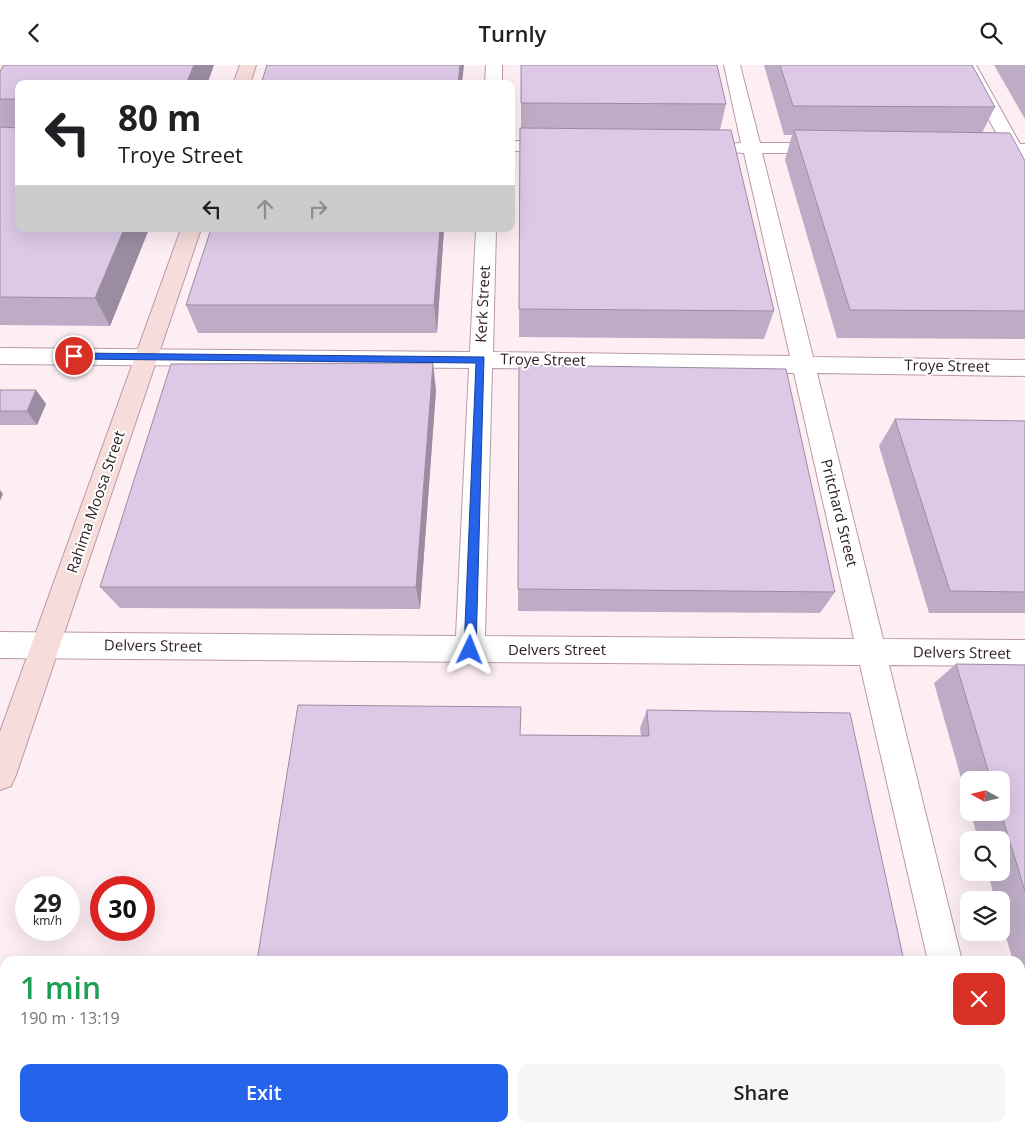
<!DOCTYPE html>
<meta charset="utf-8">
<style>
:root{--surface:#fff;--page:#f6f6f6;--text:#202124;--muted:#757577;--accent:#2563eb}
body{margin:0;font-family:"Open Sans",sans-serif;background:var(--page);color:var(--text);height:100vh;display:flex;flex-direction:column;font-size:19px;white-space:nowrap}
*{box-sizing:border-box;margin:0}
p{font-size:16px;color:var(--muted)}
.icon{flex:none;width:28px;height:28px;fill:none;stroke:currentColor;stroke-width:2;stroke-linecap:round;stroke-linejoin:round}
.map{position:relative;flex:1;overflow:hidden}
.drawer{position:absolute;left:0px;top:891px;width:1025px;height:176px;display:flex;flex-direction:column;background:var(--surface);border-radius:15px 15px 0 0;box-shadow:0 5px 20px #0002}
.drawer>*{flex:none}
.hud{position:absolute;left:15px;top:15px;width:500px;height:152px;border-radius:10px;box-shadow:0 5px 20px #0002;background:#fff;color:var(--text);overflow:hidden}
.needle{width:32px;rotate:278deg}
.buttons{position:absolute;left:960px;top:706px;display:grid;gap:10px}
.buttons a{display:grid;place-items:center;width:50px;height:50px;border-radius:10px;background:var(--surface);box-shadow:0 5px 20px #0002;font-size:25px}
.speed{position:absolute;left:15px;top:811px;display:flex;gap:10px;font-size:25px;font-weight:700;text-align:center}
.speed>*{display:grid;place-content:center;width:65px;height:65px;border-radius:50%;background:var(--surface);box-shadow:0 5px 20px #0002;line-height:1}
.speed small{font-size:12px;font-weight:400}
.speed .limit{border:8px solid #d22;background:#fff;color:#111}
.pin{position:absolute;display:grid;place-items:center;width:42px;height:42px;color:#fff;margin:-21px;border:2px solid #fff;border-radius:50%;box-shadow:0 1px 5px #0007}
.me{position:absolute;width:55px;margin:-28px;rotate:2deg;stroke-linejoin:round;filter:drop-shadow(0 0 4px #0008)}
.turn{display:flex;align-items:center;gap:18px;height:105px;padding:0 20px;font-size:22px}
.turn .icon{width:65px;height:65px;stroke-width:2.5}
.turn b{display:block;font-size:35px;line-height:42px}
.lanes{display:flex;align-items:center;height:48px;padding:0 20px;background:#0003;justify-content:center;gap:25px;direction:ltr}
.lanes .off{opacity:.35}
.round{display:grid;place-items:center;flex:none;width:52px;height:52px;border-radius:10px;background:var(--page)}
.overview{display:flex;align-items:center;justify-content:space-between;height:85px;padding:0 20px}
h1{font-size:30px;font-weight:600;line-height:38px;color:#1e9e55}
.button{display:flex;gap:10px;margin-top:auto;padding:10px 20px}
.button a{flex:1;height:58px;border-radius:10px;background:var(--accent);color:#fff;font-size:20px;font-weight:600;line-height:58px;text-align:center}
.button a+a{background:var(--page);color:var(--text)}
header{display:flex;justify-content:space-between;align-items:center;height:65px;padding:0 20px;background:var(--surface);font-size:22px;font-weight:600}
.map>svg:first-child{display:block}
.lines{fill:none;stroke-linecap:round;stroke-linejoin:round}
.street-casing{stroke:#bc99a8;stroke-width:2}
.secondary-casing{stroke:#bc99a8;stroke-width:2}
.street{fill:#fff;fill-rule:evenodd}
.secondary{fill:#f6dcda;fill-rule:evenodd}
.wall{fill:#beacc6}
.shaded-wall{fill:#9b8ca1}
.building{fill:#ddc8e6;stroke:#9b8ca1}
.route{fill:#2563eb;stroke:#184099}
.labels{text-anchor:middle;stroke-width:4;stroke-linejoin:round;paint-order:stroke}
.street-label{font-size:15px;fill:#2f2228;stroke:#fff}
</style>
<header><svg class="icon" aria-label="back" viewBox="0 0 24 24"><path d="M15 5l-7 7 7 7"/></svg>Turnly<svg class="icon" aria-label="search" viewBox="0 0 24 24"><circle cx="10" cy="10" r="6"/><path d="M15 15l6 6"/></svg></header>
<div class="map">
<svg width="1025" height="1067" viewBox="0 0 1025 1067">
<rect width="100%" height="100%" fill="#fdeef4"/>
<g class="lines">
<defs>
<path id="street" d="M486,0H502V19H485Z
M724,0H740L760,78H825L831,79L834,83L831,87L825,88H762L813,292L1025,295V311L817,308L883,574L1025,575V601L889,600L962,896H928L860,600L0,593V567L456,571L469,303L0,299V283L470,287L476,164H496L493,287L790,291L744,88L727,87L724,83L727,79L741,78ZM492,303L794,308L854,574L485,571Z
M960,0H976L1020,79H1025V110L1018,108L1008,89L977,88L974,84L977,80L1002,79Z
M511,76L557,77L563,78L566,82L563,86L557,87L511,86Z
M965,1062H1003L1004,1067H966Z"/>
<path id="secondary" d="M0,0H9L6,5L0,6Z
M240,0H256L250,19H233Z
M181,164H201L16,710L11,721L0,725V667Z"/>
</defs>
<use href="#street" class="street-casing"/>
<use href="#secondary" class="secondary-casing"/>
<use href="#street" class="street"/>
<use href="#secondary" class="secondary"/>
</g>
<path class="wall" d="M214,0L207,19H19V164H149L110,261L0,260V7Z
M521,0L726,39L720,65L774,246L764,274L519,272L520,63H521Z
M764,0H972L995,42L982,68L1025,96V274L837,273L785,95L792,70H784Z
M994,0H1025V54Z
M444,164L437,268H198L186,240Z
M519,300L835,527L820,548L518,546Z
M0,325H36L46,339L37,360H0Z
M436,325L420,544L120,543L100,522Z
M895,354L1025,356V548H929L879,381Z
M956,599L1025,600V939L1020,922V896H1013L1001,855V835H995L988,808H1001V775H978L971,748H1001V715H969V741L934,618Z
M647,645L904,896L520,670L641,671L640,663Z"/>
<path class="shaded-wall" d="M194,0H214L207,19H186Z
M460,0H464L462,19H458Z
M124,164H149L110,261L95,233Z
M440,164H444L437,268L434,240Z
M433,298L436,325L420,544L416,522Z
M36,325L46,339L37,360L27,346Z
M0,425L3,429L0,436Z
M37,1062H53L52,1067H36Z"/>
<path class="building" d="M4,0H194L186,19H19V34H0V7Z
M267,0H460L458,19H261Z
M521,0H717L726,39L521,38Z
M780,0H972L995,42L793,41Z
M0,62L19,63V164H124L95,233L0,232Z
M520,63L731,65L774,246L519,244Z
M794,65L1010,68L1025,96V246L850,245Z
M211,164H440L434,240H186Z
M433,298L416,522H100L171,299Z
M519,300L786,304L835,527L518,524Z
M0,325H36L27,346H0Z
M895,354L1025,356V527L950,526Z
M956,599L1025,600V826L1001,748V715H991Z
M298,640L521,642L520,670L649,671L647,645L850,648L904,896H257Z
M5,1062H37L36,1067H4Z"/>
<path class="route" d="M74,288L484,292L476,585L474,589L470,590L465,589L464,585L476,298L74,294L69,291Z"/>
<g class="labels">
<g class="street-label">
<text transform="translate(483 239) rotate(-87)" y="5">Kerk Street</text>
<text transform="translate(543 295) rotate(1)" y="5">Troye Street</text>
<text transform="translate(947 301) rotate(1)" y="5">Troye Street</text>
<text transform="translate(96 437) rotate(-71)" y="5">Rahima Moosa Street</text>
<text transform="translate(839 448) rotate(76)" y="5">Pritchard Street</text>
<text transform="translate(153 581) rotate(1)" y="5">Delvers Street</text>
<text x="557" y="590">Delvers Street</text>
<text transform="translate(962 588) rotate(1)" y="5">Delvers Street</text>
</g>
</g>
</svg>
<div class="buttons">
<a><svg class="needle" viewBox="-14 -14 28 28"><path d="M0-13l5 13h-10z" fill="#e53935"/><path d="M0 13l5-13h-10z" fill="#757577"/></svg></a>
<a><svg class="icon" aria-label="search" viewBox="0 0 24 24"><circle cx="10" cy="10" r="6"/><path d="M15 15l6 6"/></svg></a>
<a><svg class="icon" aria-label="layers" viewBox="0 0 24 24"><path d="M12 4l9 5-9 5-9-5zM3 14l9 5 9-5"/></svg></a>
</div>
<div class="speed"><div>29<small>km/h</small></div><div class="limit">30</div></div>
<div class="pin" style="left:74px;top:291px;background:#d93025"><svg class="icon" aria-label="arrive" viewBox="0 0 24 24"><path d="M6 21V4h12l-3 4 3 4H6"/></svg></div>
<svg class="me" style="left:470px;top:585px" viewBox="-20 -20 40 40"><path d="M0-17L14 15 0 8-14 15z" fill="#2563eb" stroke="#fff" stroke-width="4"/></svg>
<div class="hud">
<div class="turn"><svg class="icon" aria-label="left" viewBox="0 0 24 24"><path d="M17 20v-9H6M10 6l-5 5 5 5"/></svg><div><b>80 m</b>Troye Street</div></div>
<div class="lanes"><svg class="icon" aria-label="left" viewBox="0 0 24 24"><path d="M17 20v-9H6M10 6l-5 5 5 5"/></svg><svg class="icon off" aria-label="ahead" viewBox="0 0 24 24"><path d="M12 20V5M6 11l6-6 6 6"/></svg><svg class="icon off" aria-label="right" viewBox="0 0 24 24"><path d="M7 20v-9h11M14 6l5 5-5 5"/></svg></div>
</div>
<section class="drawer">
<div class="overview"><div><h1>1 min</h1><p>190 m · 13:19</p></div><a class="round" style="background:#d93025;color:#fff"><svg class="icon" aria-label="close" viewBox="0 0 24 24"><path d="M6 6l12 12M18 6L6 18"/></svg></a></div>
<div class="button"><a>Exit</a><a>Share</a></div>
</section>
</div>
